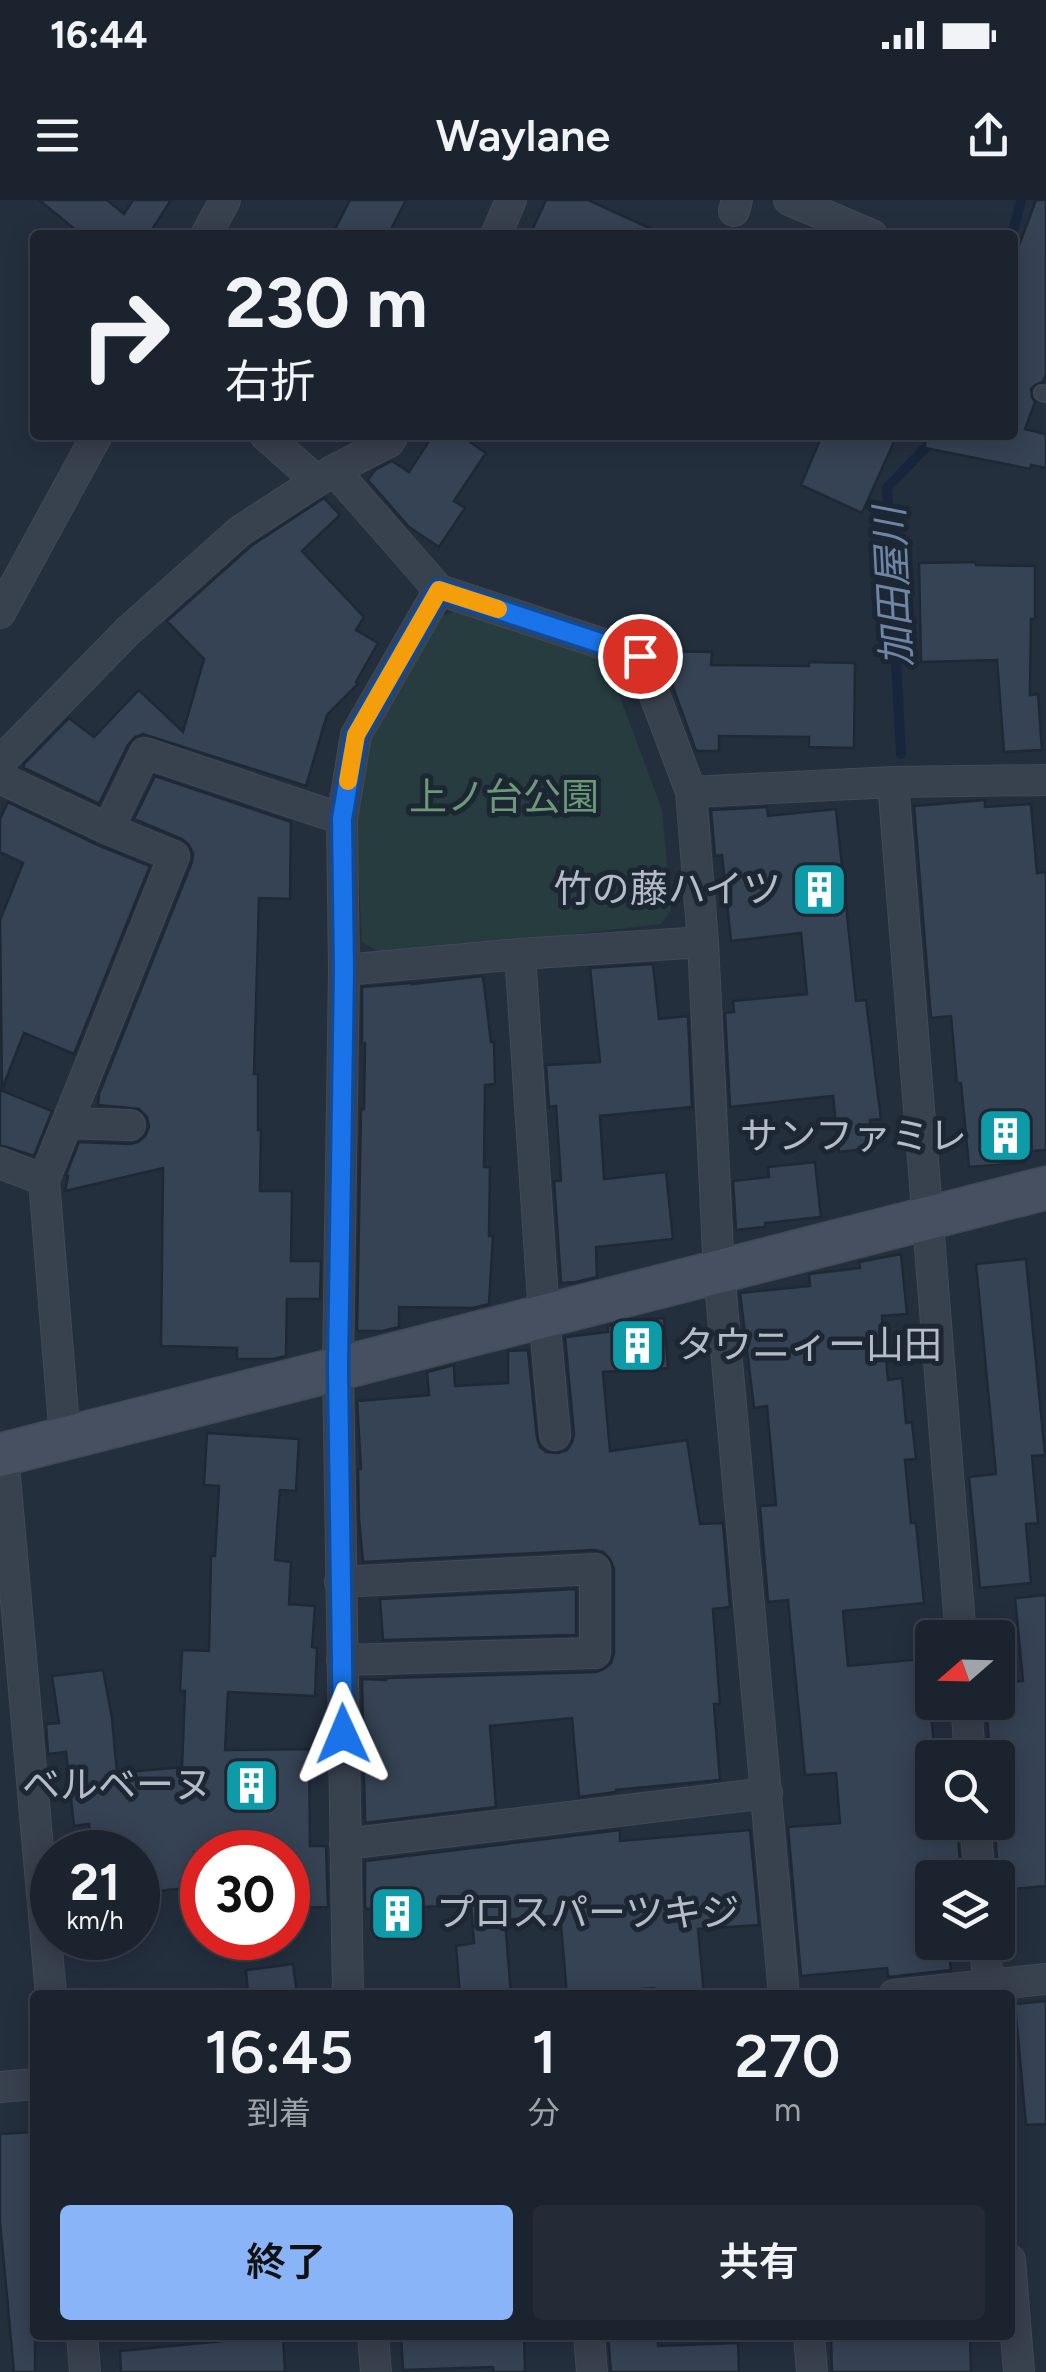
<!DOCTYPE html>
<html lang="ja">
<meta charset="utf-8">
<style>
:root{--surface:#1b232e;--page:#242b36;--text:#f1f3f6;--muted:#a0a4aa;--line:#39404a;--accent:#8ab4f8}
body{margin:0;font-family:Figtree,"Noto Sans JP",sans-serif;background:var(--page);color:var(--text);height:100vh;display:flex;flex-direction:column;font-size:38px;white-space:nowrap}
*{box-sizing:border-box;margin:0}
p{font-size:32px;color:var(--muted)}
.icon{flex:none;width:55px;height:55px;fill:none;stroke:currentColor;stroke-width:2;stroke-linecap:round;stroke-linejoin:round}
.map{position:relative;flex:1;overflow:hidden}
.panel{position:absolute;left:30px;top:1790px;width:985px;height:350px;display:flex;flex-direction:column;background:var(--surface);border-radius:10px;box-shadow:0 5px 25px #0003,0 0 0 2px var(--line)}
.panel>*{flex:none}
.banner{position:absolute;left:30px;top:30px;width:988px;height:210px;border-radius:10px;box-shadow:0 5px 25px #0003,0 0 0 2px var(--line);background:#1b232e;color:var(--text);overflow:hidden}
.needle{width:65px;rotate:250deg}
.buttons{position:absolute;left:915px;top:1420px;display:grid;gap:20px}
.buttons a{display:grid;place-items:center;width:100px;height:100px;border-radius:10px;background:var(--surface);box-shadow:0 5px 25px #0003,0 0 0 2px var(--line);font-size:50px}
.speed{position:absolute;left:30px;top:1630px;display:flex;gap:20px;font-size:50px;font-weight:700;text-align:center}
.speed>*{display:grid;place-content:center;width:130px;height:130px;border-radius:50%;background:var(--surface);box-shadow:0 5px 25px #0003,0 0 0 2px var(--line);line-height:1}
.speed small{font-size:25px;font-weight:400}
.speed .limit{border:15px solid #d22;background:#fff;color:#111}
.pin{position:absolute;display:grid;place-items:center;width:85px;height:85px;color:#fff;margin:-42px;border:5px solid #fff;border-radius:50%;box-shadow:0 2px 10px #0007}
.me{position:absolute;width:110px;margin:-55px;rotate:359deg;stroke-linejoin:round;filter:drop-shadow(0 0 8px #0008)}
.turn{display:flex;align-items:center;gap:35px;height:210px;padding:0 30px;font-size:45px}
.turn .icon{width:130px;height:130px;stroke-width:2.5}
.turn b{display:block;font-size:70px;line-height:85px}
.eta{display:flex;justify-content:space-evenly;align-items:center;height:170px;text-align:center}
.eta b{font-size:60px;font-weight:600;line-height:70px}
.action{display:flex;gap:20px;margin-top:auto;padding:20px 30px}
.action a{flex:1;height:115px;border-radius:10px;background:var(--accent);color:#111;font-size:40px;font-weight:600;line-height:115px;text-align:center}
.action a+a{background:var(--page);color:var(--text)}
.status{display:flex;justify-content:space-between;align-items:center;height:70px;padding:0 50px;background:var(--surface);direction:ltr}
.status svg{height:28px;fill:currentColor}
header{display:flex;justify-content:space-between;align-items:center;height:130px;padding:0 30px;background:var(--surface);font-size:45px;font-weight:600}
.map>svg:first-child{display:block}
.green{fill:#263c3f}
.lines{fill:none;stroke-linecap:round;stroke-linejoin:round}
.stream{stroke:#17263c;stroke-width:10}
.building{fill:#364354;stroke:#1f2835;stroke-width:2.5}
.lane-casing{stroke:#414a57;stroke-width:18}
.street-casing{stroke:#414a57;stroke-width:32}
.secondary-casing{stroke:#414a57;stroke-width:45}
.lane{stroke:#38414e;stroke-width:15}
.street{stroke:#38414e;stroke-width:30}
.secondary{stroke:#465061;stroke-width:42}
.route-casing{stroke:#114b97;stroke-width:25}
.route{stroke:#1a73e8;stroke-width:18}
.slow{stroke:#f59e0b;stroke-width:18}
.labels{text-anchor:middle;stroke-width:10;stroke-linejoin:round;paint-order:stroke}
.park-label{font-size:38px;fill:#6b9a76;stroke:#1d2633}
.poi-label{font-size:38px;fill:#b4bcc9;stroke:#1d2633;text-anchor:end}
.water-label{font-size:40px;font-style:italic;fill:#6d86a8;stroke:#1d2633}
</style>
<div class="status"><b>16:44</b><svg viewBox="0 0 49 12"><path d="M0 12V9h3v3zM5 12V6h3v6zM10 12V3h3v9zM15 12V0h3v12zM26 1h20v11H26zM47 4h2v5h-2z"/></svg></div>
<header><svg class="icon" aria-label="menu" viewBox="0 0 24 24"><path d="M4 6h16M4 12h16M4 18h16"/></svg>Waylane<svg class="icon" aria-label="share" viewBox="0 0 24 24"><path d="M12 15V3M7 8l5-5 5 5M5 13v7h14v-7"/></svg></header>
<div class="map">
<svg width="1046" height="2172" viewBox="0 0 1046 2172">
<rect width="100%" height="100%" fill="#242f3e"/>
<path class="green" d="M462,409L605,457L662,610L671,710L661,724L385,756L362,742L356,628L366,541L439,417Z"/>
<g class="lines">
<path class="stream" d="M1012,35L1021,0
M901,554L887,288L927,246L932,235"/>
</g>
<path class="building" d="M39,0H107L124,14L133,0H171L149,34L151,35H82Z
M350,0H406L388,35H332Z
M546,0H588L665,35H530Z
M1036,0H1046V174L1043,182L1035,185L1031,189L1032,197L1035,202L1025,229L1046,234V268L1031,265L1030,269L925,248L926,235H1012V64Z
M433,235H460L486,253L454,301L465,308L439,347L409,327L368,280L375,270L392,261L409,272Z
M822,235H897L862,313L801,285Z
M324,298L340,315L302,351L364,417L356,430L378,443L356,482L358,484L327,515L306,586L143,534L135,537L128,545L99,604L24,568V564L69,518L94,537L139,490L183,532L204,459L167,421L251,346Z
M975,362L976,365L1035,366V419H1031L1030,495L1038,494L1042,550L1004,552L997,460L921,462L919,363Z
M660,451L712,452L711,465L809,466V462L855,463L854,548L809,547V537L719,536V551H696Z
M155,576L291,622L290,699L259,698L254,874H258V930H261L260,991H292L291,1061H321L320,1099H287L286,1156L274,1159H237V1148L161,1146L163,968L65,991L68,976L66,975L79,942L130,944L138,942L145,936L149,927L147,917L139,909L98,905L99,894L192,662L193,654L189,645L182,639L134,619Z
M985,600V607L1031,604L1037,673L1046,672V950L1022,952L1023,963L969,967L961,883H957L951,816L931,818L914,606Z
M8,602L100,646L150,666L74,854L24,833L2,889L0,720L23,663L0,652V619Z
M767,607L768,616L836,609L856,801L866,800L881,919L870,920L873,948L839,952L833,896L730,907L725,813L734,812L733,801L807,794L801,733L731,741L722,655L715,656L711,610Z
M653,764L659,819L688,816L692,907L600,916L604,979L666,972L673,1039L596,1047L597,1077L576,1082L561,1083L554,981H561L556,906L549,907L546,865L600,862L590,768Z
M483,776L491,842H494L495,884L485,885L484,967H490L489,1036H493L489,1104L473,1108L399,1107V1127L383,1131H357L361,909H364L365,843H362V787L412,783V784Z
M0,890L52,911L34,956L0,945Z
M815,962L821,1017L765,1023V1027L736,1030L733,981L769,977L768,967Z
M901,1054L907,1114L882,1116L888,1180L902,1178L906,1223L912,1222L916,1259L905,1260L911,1323H916L924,1403L843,1411L848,1466L922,1459L927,1516L931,1515L934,1543L919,1544L927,1628L957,1626L961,1674L932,1677V1742H948L951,1770L888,1777L887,1768L801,1776L788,1627L840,1623L836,1573L805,1575L788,1400L768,1402L760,1306L776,1305L767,1206L754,1208L740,1093L810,1086L809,1074L860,1068L859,1062Z
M1026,1059L1045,1255L1032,1256L1038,1323L1026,1324L1031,1383L980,1388L969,1277L996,1274L976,1064Z
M664,1118L668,1168L603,1172L610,1251L687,1240L700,1324L723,1323L730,1407L713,1409L720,1504H714L720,1580L616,1590V1592L579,1597L572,1518L490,1526L496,1607L365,1623L362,1479L386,1480V1478L596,1472L604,1469L611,1463L614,1453V1369L610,1359L603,1352L594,1350L363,1362L359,1319L358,1269H361L357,1201L429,1195L427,1172L454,1165L455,1186L508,1183V1151L528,1150L537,1238L540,1247L546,1252L558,1253L567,1250L572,1242L574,1234L565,1137L608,1132V1126L629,1120Z
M207,1233L299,1239L296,1291L280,1290L275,1360L291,1362L289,1404L315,1406L312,1447L317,1448L315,1496L228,1492L225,1550L309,1549L310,1646H326L328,1707L288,1708V1652H194L197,1687L138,1693V1652H92L89,1624L74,1626L66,1552L48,1554L46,1524L59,1523L52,1476L103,1470L112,1518L117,1573L182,1567L185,1491H180L182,1450L209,1451L211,1356H215L219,1286L204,1285Z
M576,1389V1435L383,1440L380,1399Z
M1046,1395V1686L1004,1690L1002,1670L998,1671L994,1623L998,1622V1558H990L986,1502H998V1484L1023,1481L1015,1398Z
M620,1630V1641L750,1630L759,1725L698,1729L704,1794L654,1795V1788L567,1795L560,1715L505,1720L511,1795H460L456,1746L474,1743L471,1705L367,1709L365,1706V1661Z
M293,1764L297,1795H248L246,1770Z
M1046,1801V1924L1026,1925L1015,1804Z
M35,1932V2172H14L0,2021V1934Z
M233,2135H283L285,2172H121L120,2151L233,2140Z
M401,2135H524L525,2172H494L493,2167L403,2170Z
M608,2135H658V2146L738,2143L739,2172H611Z
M831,2135H970L971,2172H832Z"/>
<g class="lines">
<defs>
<path id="lane" d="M1042,193L1046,194"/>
<path id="street" d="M789,0L872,35
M734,11L737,0
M206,35L225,0
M496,35L511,0
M265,235L317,281
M334,270L439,390L640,456L691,592L703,742L719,1072L784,1795
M0,413L97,235
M0,562L128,431L240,331L334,270L389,242L393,235
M0,578L108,629L174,656L44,980L65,1238
M893,582L961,1438
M691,592L893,582L1046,580
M108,629L145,553L342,619
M520,754L544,1116L555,1235
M344,770L520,754L703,742
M67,923L130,925
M0,963L44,980
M0,1251L3,1254L51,1795
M340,1382L595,1369V1453L342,1460
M966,1502L970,1558
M975,1622L980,1678
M345,1644L767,1593
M985,1742L989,1795
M348,1795L338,1167L344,770L342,619L356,535L439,390
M894,1795L1046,1779
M0,1887L35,1884
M1010,2060L1019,2172
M82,2135L85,2172
M373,2135L376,2172
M589,2135L592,2172
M809,2135L812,2172"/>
<path id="secondary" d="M0,1255L1046,988"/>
</defs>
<use href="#lane" class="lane-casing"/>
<use href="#street" class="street-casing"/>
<use href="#secondary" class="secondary-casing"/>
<use href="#lane" class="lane"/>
<use href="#street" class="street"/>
<use href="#secondary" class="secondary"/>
</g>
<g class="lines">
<defs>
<path id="route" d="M343,1534L338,1167L344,770L342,619L356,535L439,390L640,456"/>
</defs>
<use href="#route" class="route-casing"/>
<use href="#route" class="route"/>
<path class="slow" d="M348,581L356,535L439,390L498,409"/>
</g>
<defs>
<symbol id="building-square" viewBox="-11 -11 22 22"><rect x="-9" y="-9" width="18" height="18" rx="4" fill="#0f9aa8" stroke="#1d2633"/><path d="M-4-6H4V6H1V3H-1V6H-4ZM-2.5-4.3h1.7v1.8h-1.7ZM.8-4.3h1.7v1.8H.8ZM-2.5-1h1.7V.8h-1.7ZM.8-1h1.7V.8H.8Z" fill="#fff"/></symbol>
</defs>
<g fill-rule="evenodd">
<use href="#building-square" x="788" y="658" width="63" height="63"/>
<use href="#building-square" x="974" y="904" width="63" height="63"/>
<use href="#building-square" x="606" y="1114" width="63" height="63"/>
<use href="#building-square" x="220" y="1554" width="63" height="63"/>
<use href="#building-square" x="366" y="1682" width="63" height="63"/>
</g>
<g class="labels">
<g class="park-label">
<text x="504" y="610">上ノ台公園</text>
</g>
<g class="poi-label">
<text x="781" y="702">竹の藤ハイツ</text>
<text x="967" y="949">サンファミレ</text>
<text x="676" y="1158" text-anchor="start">タウニィー山田</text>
<text x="212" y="1598">ベルベーヌ</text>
<text x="436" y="1726" text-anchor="start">プロスパーツキジ</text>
</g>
<g class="water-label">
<text transform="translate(893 387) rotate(-93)" y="14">加田屋川</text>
</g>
</g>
</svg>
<div class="buttons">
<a><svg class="needle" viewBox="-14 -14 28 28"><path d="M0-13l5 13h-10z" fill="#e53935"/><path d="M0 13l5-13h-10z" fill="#a0a4aa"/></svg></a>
<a><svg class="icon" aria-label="search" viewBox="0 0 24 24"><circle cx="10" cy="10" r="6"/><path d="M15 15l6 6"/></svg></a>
<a><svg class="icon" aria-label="layers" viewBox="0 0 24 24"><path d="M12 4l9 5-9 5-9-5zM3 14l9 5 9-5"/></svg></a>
</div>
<div class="speed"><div>21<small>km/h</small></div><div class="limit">30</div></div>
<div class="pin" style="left:640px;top:456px;background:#d93025"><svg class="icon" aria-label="arrive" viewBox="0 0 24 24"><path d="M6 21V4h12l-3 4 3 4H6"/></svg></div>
<svg class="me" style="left:343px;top:1534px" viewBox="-20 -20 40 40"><path d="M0-17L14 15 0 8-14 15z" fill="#1a73e8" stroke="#fff" stroke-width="4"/></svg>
<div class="banner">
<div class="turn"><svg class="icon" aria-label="right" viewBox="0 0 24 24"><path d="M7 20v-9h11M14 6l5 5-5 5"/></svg><div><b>230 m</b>右折</div></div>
</div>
<section class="panel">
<div class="eta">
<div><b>16:45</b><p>到着</p></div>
<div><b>1</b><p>分</p></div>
<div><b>270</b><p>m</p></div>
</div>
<div class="action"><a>終了</a><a>共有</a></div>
</section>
</div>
